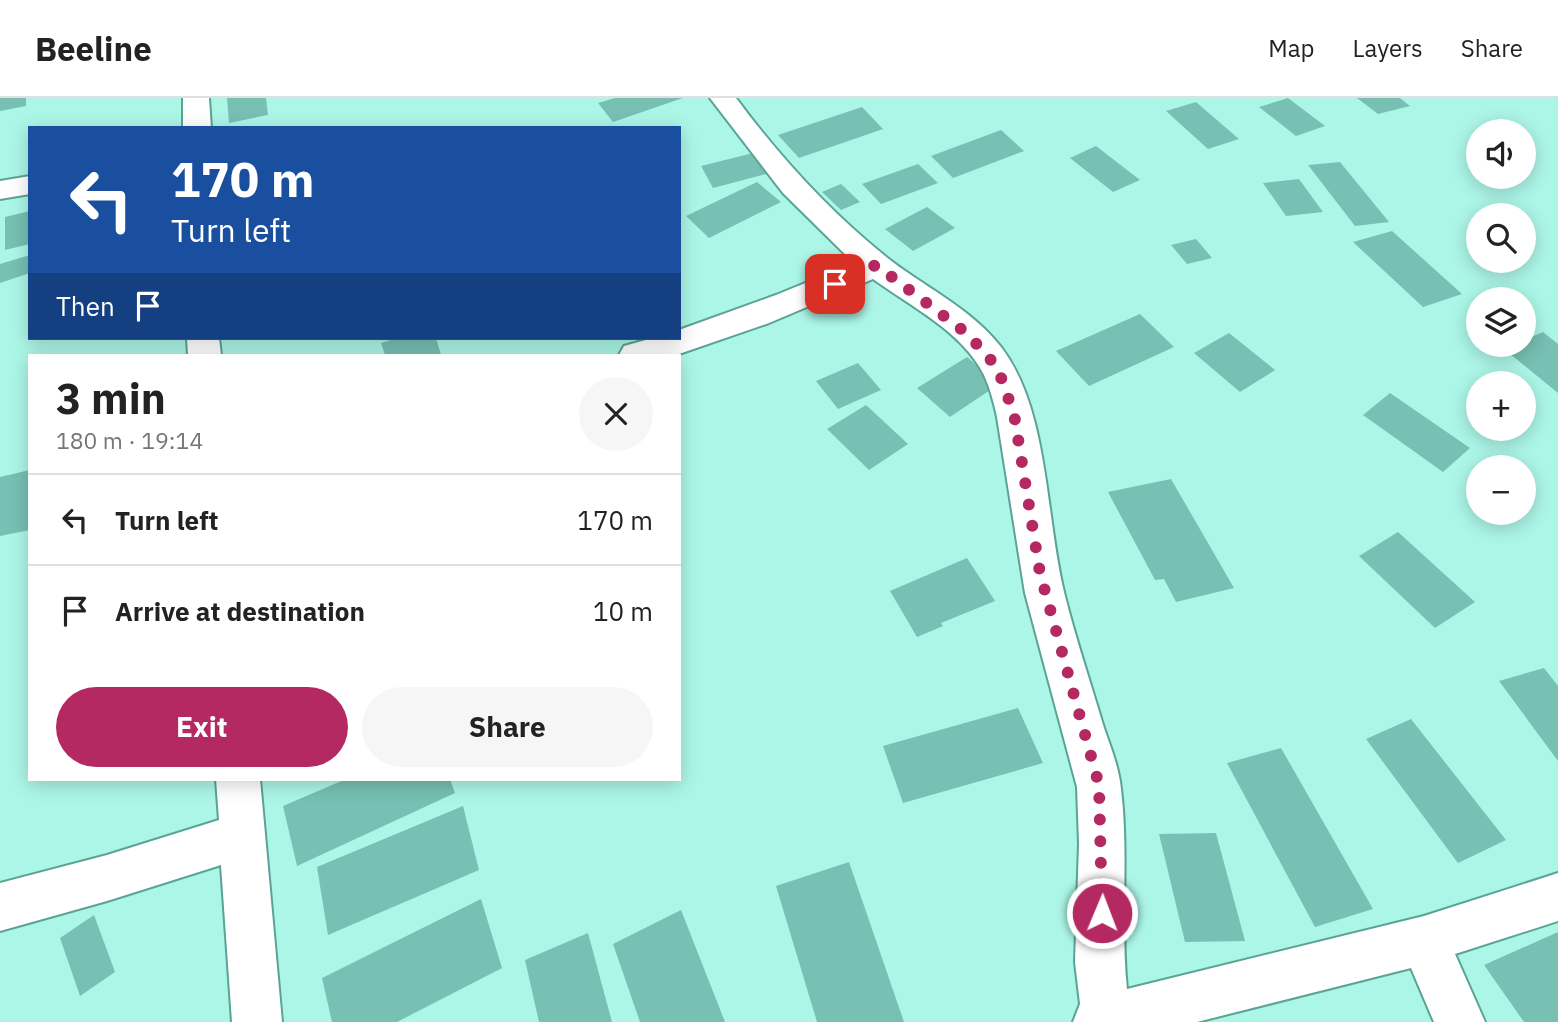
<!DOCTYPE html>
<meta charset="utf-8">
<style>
:root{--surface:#fff;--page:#f6f6f6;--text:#222;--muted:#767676;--line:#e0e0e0;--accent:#b52962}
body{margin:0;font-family:"IBM Plex Sans",sans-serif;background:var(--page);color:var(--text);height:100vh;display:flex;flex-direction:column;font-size:26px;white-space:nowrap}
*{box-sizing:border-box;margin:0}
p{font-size:23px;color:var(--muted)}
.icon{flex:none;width:38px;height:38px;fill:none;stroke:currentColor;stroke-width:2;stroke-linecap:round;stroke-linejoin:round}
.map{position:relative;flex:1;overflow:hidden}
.drawer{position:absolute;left:28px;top:256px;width:653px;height:427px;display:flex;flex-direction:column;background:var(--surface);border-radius:0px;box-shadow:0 4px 18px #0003}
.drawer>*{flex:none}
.banner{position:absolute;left:28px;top:28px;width:653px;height:214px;border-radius:0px;box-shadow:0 4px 18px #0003;background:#1a4fa0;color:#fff;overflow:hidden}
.fabs{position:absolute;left:1466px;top:21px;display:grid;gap:14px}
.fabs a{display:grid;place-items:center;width:70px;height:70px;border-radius:50%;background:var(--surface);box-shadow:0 4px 18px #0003;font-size:35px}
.pin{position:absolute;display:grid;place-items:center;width:60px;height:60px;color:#fff;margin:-30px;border-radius:14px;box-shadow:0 4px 10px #0006}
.me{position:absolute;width:77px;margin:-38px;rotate:1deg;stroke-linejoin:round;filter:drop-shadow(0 0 5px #0008)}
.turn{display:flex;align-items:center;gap:24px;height:147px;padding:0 28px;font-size:32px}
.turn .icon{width:91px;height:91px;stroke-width:2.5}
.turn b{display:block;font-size:49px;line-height:60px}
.then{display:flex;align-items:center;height:66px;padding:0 28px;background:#0003;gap:14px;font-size:26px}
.round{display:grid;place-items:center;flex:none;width:74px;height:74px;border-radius:37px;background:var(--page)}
.head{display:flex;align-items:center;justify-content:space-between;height:119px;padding:0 28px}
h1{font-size:42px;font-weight:800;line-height:52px}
.action{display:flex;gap:14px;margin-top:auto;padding:14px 28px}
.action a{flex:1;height:80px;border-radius:42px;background:var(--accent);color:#fff;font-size:28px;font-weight:800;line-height:80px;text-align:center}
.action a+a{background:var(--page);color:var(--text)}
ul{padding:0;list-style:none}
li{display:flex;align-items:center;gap:21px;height:91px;padding:0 28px;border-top:2px solid var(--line)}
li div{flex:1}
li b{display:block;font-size:26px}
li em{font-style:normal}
header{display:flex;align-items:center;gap:42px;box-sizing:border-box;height:98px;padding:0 35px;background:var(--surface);border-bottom:2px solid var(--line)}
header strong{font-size:33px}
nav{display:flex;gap:38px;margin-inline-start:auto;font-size:24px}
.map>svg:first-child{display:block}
.building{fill:#77c0b3}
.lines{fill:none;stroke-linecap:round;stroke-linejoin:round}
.minor-casing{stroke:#5aa396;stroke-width:4}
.minor{fill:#fff;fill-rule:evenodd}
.route{stroke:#b52962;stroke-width:12;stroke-dasharray:0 21.6}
</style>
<header>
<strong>Beeline</strong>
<nav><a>Map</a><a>Layers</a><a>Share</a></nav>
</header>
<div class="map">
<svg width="1558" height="924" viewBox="0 0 1558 924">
<rect width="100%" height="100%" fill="#acf6e8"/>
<path class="building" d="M0,0H26V8L0,13Z
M227,0H266L268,17L229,25Z
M615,0H683L613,24L598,5Z
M1288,0L1325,28L1296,38L1259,9Z
M1357,0H1400L1410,8L1378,16Z
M1196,4L1239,41L1208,51L1166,13Z
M862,9L883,31L799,60L778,37Z
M1001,32L1024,53L953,80L931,58Z
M1096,48L1140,82L1113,94L1070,60Z
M753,55L766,76L713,90L701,68Z
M1340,64L1389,124L1355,128L1308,67Z
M918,66L938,85L881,106L862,86Z
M1299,81L1323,114L1286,118L1263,85Z
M757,84L781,104L709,140L686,118Z
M841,86L860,104L841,112L822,94Z
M927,109L955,130L913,153L885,131Z
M30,113V146L5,152V119Z
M1392,133L1462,196L1423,209L1353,144Z
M1196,141L1212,160L1187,166L1171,147Z
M30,157V175L0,185V166Z
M1140,216L1174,249L1089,288L1056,253Z
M1543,234L1558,246V295L1504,251L1514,247H1524V242Z
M1229,235L1275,272L1240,294L1194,255Z
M397,240H436L441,257H385L381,245Z
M967,259L999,286L950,319L917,290Z
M858,265L881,292L838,311L816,283Z
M1390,295L1470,350L1443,374L1363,317Z
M866,307L908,346L869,372L827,331Z
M30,372V432L0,438V379Z
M1171,381L1234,490L1176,504L1164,481L1155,482L1108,394Z
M1398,434L1475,504L1435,530L1359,458Z
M967,460L995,503L941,525L943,528L917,539L890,493Z
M1544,570L1558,588V663L1499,583Z
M1018,610L1043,665L903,705L883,648Z
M1411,621L1506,742L1458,765L1366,641Z
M1281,650L1373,811L1315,829L1227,665Z
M346,681H450L455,695L297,768L283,708Z
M463,708L479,772L328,837L317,769Z
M1216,735L1245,843L1185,844L1159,736Z
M849,764L904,924H817L776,788Z
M481,801L502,870L397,924H332L322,880Z
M681,812L725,924H640L613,846Z
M94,817L115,874L80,898L60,840Z
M1558,834V924H1524L1484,867Z
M588,835L612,924H539L525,862Z"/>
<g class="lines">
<defs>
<path id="minor" d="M183,0H209L211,30H183Z
M710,0H736C779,58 828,112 885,158C922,188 970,209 1001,249C1050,313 1045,421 1065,498C1076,542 1091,586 1104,630C1111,650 1119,670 1121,691C1129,757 1120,825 1127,891L1424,818L1558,775V823L1455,856L1485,924H1434L1411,870L1197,924H1073L1080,906L1075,864L1079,746L1077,689L1025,495L997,319C994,305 990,290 984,277C963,234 910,208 873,181L769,225L676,257H619L624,248L653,240H679V232L776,197L854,165L783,95Z
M30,78V96L0,101V83Z
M187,240H219L221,257H188Z
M216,681H260L282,924H232L221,767L107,803L0,833V785L107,757L219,722Z"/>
</defs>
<use href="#minor" class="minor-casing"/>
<use href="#minor" class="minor"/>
</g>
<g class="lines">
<path class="route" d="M835,186L876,167L960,230L986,255L999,274L1014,316L1040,475L1099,687L1102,815"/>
</g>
</svg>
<div class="fabs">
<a><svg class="icon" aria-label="sound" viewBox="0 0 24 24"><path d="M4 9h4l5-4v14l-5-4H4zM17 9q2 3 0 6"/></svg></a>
<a><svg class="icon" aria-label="search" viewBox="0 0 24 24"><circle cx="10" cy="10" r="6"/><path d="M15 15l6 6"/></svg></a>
<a><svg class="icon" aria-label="layers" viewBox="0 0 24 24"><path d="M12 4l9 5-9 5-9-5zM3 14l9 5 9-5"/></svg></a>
<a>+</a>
<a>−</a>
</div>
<div class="pin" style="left:835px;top:186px;background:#d93025"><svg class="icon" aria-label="arrive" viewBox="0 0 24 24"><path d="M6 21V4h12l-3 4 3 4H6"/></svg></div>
<svg class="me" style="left:1102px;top:815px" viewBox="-20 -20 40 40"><circle r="17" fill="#b52962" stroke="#fff" stroke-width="3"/><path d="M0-11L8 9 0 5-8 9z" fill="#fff"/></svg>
<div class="banner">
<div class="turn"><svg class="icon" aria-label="left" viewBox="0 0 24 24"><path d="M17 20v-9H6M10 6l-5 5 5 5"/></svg><div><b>170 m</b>Turn left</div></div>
<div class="then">Then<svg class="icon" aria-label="arrive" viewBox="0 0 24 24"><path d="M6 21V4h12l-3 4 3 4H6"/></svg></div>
</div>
<section class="drawer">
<div class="head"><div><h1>3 min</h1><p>180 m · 19:14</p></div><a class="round"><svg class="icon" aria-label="close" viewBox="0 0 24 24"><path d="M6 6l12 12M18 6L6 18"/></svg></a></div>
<ul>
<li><svg class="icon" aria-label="left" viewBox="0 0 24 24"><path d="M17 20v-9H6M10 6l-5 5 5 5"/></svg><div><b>Turn left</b></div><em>170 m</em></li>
<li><svg class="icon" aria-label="arrive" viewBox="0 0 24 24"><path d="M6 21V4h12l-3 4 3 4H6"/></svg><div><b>Arrive at destination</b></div><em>10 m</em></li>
</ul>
<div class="action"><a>Exit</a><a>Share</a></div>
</section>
</div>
